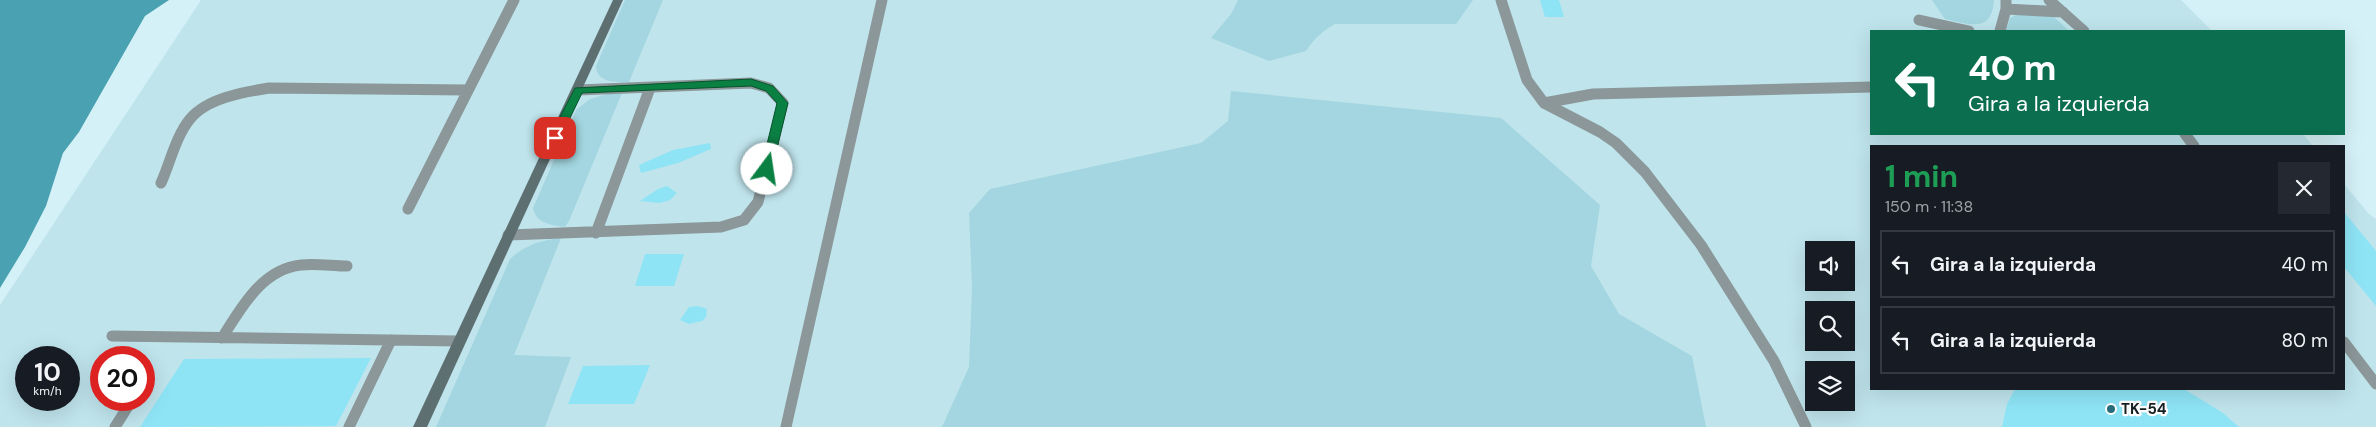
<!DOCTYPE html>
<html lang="es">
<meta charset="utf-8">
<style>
:root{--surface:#171b24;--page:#242831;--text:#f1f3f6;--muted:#9ea1a6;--line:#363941}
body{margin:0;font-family:"DM Sans",sans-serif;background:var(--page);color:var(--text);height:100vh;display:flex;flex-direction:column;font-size:19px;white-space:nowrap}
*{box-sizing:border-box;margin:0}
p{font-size:16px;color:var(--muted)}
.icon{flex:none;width:28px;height:28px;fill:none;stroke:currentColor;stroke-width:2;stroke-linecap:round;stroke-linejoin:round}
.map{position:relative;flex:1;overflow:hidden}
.sheet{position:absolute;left:1870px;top:145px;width:475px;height:245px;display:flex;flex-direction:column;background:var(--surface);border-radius:0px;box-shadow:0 5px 20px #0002}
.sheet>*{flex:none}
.guide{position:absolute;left:1870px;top:30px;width:475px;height:105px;border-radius:0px;box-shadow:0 5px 20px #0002;background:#0b6e4f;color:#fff;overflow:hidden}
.buttons{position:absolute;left:1805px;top:241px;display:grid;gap:10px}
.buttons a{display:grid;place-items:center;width:50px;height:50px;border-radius:0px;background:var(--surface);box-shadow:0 5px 20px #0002;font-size:25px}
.speed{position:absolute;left:15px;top:346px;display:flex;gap:10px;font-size:25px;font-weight:700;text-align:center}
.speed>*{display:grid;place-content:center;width:65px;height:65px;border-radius:50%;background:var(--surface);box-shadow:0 5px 20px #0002;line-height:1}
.speed small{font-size:12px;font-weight:400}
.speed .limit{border:8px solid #d22;background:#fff;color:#111}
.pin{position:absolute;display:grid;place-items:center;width:42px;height:42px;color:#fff;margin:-21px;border-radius:10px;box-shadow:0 2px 8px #0006}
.me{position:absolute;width:55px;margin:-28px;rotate:14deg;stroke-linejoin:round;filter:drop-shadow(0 0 4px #0008)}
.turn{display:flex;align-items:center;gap:18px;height:105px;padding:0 15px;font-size:22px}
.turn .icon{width:65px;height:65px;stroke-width:2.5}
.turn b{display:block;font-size:35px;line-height:42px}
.round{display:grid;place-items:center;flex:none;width:52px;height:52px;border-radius:0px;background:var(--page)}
.summary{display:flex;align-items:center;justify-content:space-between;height:85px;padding:0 15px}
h1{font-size:30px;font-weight:700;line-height:38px;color:#1e9e55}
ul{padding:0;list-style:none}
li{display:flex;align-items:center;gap:15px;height:68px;margin:0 10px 8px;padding:0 5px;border:2px solid var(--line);border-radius:0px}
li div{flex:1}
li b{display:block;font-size:19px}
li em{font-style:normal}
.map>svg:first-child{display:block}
.built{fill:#bfe4ec;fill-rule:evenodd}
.green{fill:#a3d6e0}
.water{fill:#49a1b1}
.building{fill:#8ee4f5}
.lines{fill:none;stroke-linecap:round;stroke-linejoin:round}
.lane{stroke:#8b9799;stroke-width:11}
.secondary{fill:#5e6f72;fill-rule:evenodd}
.route{fill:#0b8043;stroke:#07532c}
.poi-dot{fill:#276e7b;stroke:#fff;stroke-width:2}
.labels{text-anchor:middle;stroke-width:4.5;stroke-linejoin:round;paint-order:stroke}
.poi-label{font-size:15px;font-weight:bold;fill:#162022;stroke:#fff;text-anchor:start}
</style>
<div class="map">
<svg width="2376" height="427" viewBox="0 0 2376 427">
<rect width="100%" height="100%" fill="#d4f1f7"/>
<path class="built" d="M201,0H2181L2212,31H1871V134H2303L2313,146H1871V389H2344V184L2369,214L2376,219V427H0V305ZM1814,250H1846V282H1814ZM1814,310H1846V342H1814ZM26,358H69V400H26ZM101,358H144V400H101ZM1814,370H1846V402H1814Z"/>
<path class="green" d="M625,0H663L629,82C616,83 596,82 596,66Z
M1238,0H1473L1456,24H1335C1322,31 1314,39 1306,51L1269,61L1211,38L1231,14Z
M1932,0H1994C1992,34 1969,24 1945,19Z
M2020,13L2051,14L2069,31H2006L2010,18Z
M1231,91L1501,118L1600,205L1591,266L1619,314L1692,356L1706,427H942L969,367L972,287L969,213L990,189L1201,143L1228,121Z
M611,93H622L569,221L565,227C552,225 536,224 533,208L576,110L590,99Z
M561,238L514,355L571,357L545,427H436L510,259C525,245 541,240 561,238Z"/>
<path class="water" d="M0,0H169L145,16L79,132L63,153L46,206L25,247L0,288Z"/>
<path class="building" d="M1540,0H1559L1564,17H1545Z
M710,143L711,149L678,163L641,173L639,165L673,150Z
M667,186L677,193L670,200L660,203L640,201L658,189Z
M2344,212L2376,251V306L2344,267Z
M645,254H684L674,286H635Z
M698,306L707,309L706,317L702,321L689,324L680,320L689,307Z
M371,358L336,426L140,427L184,359Z
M650,365L634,404H568L583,366Z
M2015,389H2184L2223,413L2239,427H2002L2007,404Z"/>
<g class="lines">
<path class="lane" d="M1501,0L1527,80L1544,103L1600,132L1616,143L1645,172L1701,245L1774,361L1806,427
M2049,0L2084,31
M2006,9L2063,12
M1919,20L1969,31
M2000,31L2006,9V0
M1544,103L1593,94L1871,87
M2185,134L2194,146
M161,183C170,163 176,136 190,119C207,98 244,92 269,88L467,90
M408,209L514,0
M596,233L650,88
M508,235L721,227L744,220L758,202L783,103L769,88L751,83L578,90
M112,336L458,341
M222,338C241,308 262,269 301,265C316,263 332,266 347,266
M2344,342L2376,384
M115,427L132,400
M349,427L391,340
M786,427L882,0"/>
<path class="secondary" d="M613,0H623L427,427H413Z"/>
</g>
<path class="route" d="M751,79L773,86L788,103L772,169L767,173L761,169L777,103L766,91L751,86L582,93L559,141H551L549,138L575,88Z"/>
<circle class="poi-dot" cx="2111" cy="409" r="5"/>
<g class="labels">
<g class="poi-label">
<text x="2121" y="414">TK-54</text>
</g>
</g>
</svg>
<div class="buttons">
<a><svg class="icon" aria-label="sound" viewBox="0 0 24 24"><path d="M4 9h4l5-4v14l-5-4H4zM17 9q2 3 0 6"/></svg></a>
<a><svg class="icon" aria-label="search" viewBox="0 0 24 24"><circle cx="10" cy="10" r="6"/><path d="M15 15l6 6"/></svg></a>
<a><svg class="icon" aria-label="layers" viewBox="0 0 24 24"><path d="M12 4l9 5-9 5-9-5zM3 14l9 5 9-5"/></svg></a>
</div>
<div class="speed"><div>10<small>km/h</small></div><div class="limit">20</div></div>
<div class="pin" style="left:555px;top:138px;background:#d93025"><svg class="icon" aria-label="arrive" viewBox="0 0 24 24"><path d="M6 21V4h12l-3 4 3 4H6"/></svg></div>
<svg class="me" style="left:767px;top:169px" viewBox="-20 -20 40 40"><circle r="19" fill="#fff"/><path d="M0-13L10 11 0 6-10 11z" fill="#0b8043"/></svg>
<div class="guide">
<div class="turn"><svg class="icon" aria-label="left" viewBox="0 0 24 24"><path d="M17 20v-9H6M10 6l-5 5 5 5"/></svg><div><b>40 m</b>Gira a la izquierda</div></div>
</div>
<section class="sheet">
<div class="summary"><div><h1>1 min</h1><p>150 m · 11:38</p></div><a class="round"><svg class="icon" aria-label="close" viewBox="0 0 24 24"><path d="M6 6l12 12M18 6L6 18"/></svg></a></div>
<ul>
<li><svg class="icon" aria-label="left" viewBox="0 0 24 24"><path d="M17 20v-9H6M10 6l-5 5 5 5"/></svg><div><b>Gira a la izquierda</b></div><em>40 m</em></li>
<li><svg class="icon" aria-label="left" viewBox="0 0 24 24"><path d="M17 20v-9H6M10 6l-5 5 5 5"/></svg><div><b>Gira a la izquierda</b></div><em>80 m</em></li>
</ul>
</section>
</div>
